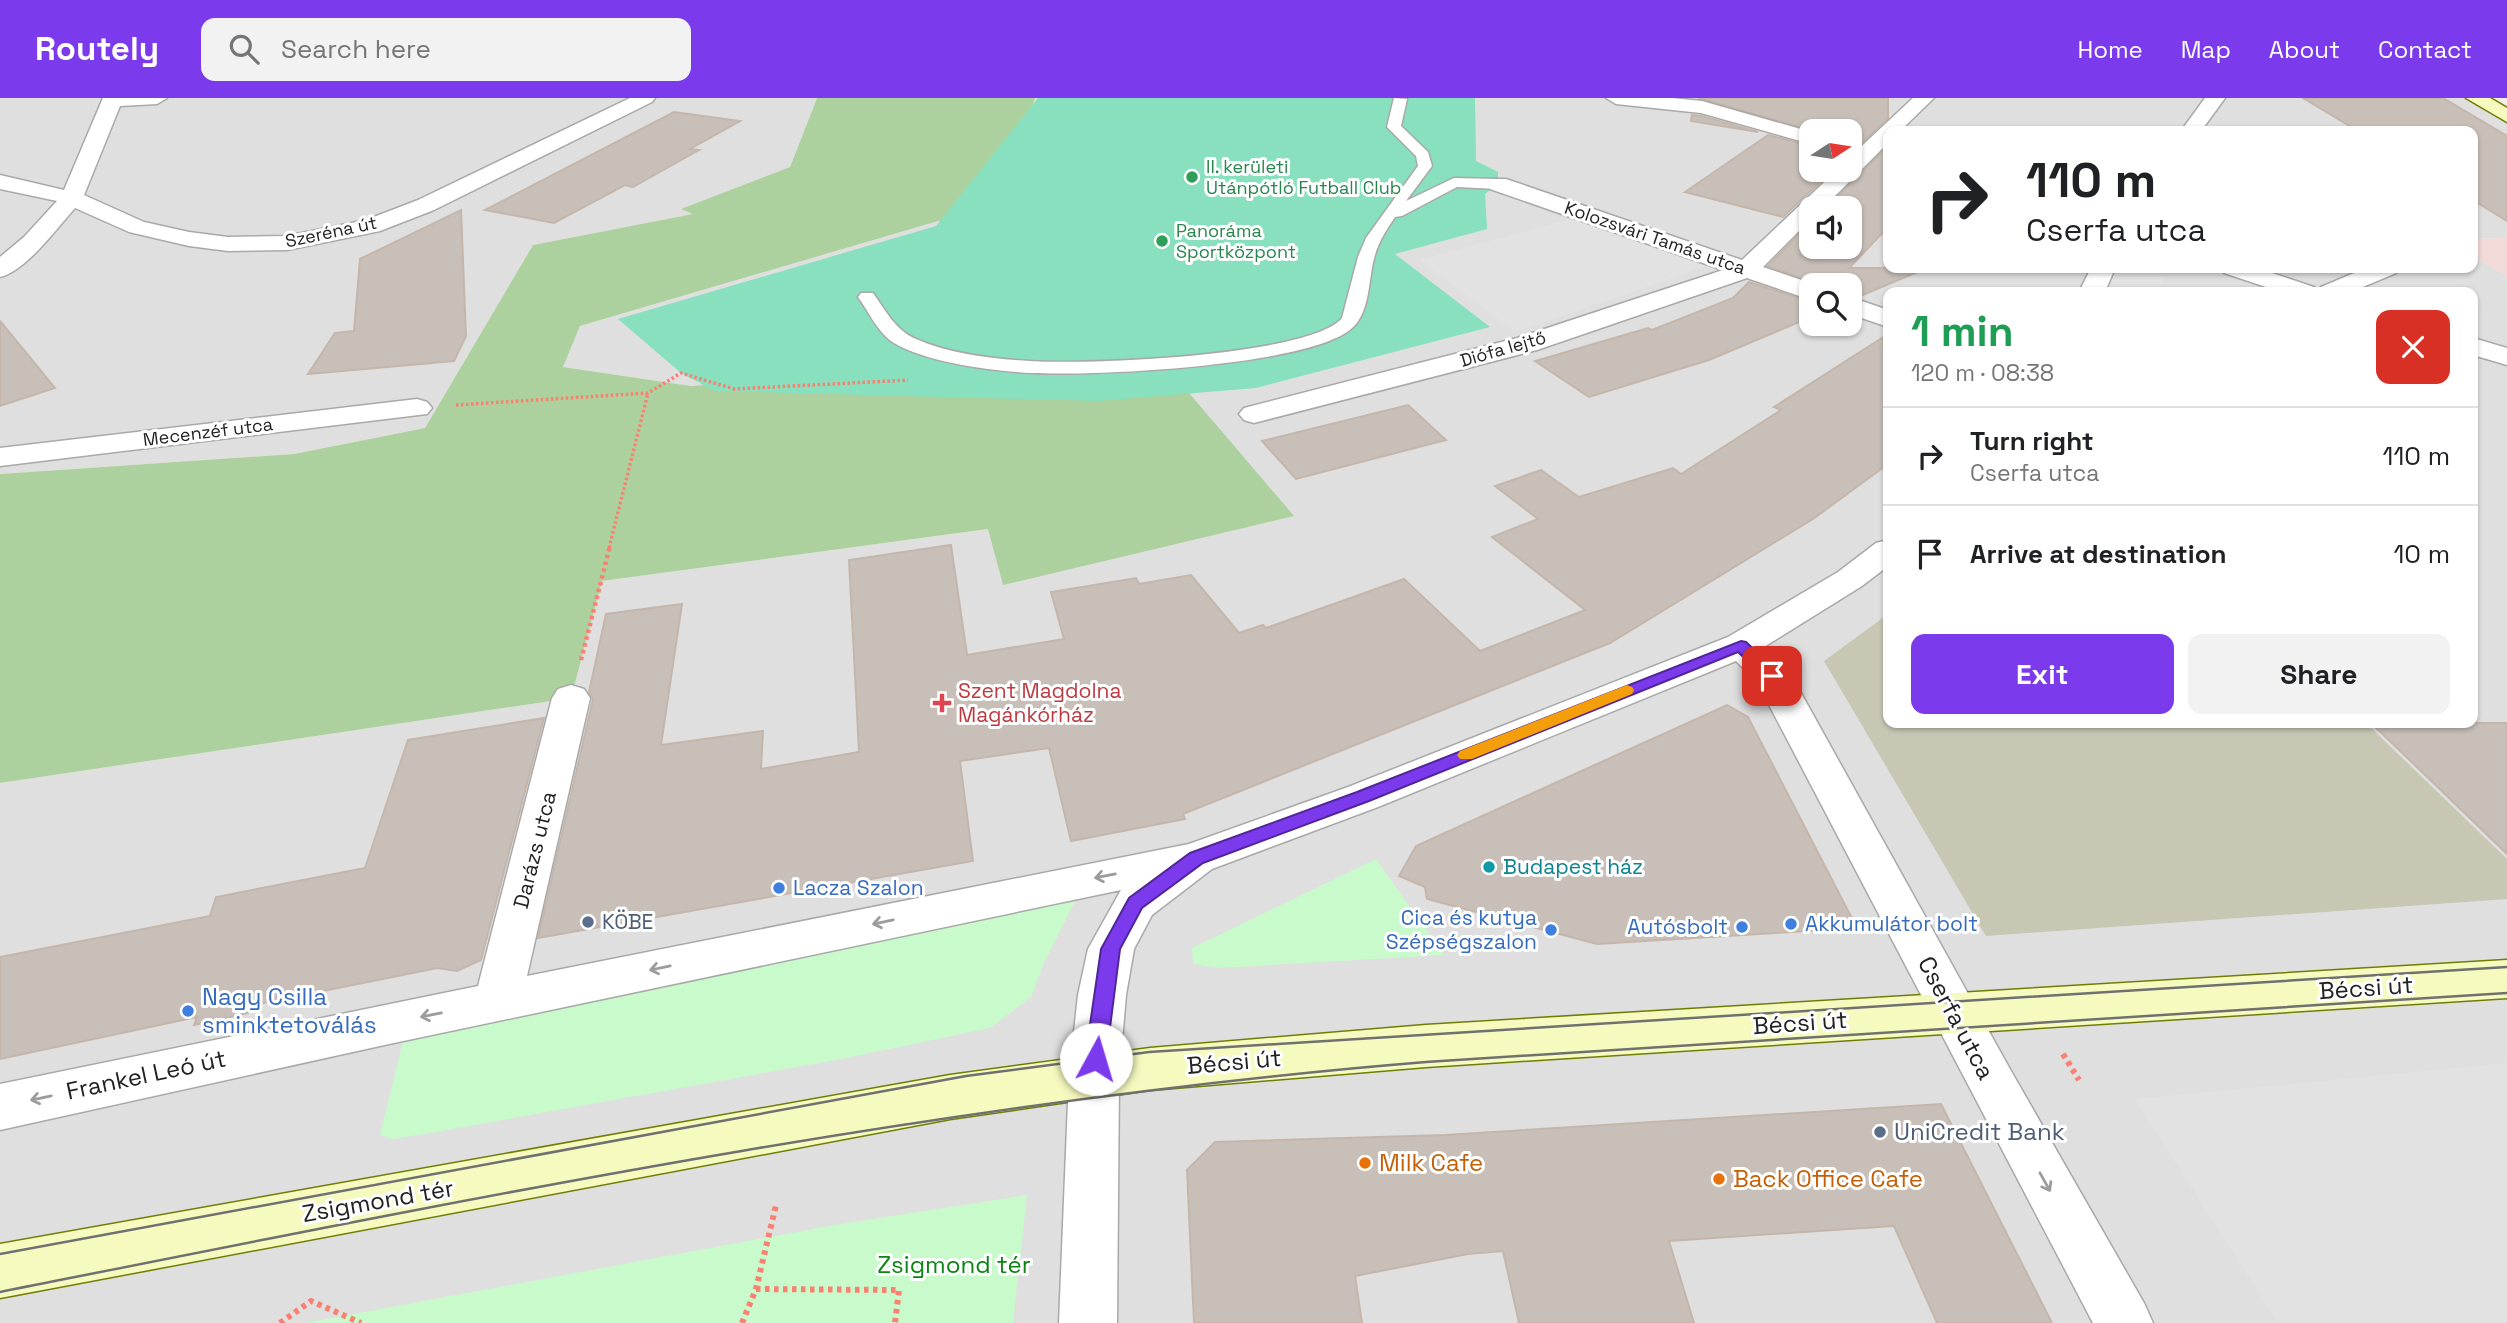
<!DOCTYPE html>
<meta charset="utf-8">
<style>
:root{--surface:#fff;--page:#f2f2f2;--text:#202124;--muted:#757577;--line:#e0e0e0;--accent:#7c3aed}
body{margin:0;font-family:"Space Grotesk",sans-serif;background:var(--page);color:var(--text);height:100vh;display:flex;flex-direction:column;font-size:26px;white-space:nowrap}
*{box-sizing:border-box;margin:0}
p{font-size:23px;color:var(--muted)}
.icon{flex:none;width:38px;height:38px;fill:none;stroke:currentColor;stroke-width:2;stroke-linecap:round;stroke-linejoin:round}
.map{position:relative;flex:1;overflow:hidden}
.side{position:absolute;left:1883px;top:189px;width:595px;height:441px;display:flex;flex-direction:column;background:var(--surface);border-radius:14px;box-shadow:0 2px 5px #0004}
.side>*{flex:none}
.hud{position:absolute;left:1883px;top:28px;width:595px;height:147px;border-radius:14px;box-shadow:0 2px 5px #0004;background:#fff;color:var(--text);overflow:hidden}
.needle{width:46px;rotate:78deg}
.buttons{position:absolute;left:1799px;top:21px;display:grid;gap:14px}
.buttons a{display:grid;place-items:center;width:63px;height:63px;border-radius:14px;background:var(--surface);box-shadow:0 2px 5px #0004;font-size:35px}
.pin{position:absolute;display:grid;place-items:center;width:60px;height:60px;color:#fff;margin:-30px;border-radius:14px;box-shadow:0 4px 10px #0006}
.me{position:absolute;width:77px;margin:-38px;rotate:6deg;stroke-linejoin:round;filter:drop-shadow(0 0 5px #0008)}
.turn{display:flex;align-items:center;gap:24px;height:147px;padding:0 28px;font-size:32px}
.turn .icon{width:91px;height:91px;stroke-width:2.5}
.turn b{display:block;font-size:49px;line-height:60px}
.round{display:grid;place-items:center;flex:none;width:74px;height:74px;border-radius:14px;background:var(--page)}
.headline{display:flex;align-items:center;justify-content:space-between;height:119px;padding:0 28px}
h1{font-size:42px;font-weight:800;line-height:52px;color:#1e9e55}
.action{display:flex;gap:14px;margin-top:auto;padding:14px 28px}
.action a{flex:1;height:80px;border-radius:14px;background:var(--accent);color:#fff;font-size:28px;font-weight:800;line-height:80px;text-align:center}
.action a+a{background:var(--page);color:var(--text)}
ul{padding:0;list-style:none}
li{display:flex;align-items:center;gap:21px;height:98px;padding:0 28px;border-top:2px solid var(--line)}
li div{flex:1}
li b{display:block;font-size:26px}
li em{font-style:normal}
header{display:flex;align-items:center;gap:42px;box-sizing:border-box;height:98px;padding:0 35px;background:var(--accent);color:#fff}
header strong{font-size:33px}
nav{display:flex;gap:38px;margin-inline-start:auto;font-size:24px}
.search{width:490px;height:63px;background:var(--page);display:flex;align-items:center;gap:18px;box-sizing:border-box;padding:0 24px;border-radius:14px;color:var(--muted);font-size:26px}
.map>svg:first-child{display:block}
.residential{fill:#e0dfdf;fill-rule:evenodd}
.commercial{fill:#f2dad9}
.construction{fill:#c7c7b4}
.forest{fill:#add19e}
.park{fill:#c8facc}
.pitch{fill:#88e0be}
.parking{fill:#e2e2e2}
.building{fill:#c7bfb8;stroke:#c4b6ab;stroke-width:2}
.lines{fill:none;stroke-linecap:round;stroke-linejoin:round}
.lane-casing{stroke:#a9a9a9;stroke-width:3}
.street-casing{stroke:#a9a9a9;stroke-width:3}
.secondary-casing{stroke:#707d05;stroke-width:3}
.path-far2{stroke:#fa8072;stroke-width:3.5;stroke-dasharray:2.5 2.5;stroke-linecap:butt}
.path-far1{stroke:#fa8072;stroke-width:4.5;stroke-dasharray:3.5 3.5;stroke-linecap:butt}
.path{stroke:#fa8072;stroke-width:6;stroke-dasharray:4.5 4.5;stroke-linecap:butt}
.lane{fill:#fff;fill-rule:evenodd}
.street{fill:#fff;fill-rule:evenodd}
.secondary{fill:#f7fabf;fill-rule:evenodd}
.tram{stroke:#707070;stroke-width:2.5}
.oneway{stroke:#9c9c9c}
.route{fill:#7c3aed;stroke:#51269a;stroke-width:2}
.slow{fill:#f59e0b}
.leisure-dot{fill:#2e9e5b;stroke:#fff;stroke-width:2.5}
.health-dot{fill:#e0444e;stroke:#fff;stroke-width:2.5}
.culture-dot{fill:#0f9aa8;stroke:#fff;stroke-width:2.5}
.shop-dot{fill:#3f7fe0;stroke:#fff;stroke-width:2.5}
.service-dot{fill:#5c6f8a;stroke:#fff;stroke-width:2.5}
.food-dot{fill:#e8710a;stroke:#fff;stroke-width:2.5}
.labels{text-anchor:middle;stroke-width:6;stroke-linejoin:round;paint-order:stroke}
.far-leisure-label{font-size:18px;fill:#27864d;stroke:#fff;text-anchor:start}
.far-street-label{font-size:18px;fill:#222;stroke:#fff}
.health-label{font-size:21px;fill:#be3a42;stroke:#fff;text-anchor:start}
.street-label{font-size:21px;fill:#222;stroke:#fff}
.culture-label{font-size:21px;fill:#0d838f;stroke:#fff;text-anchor:start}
.shop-label{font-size:21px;fill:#366cbe;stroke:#fff;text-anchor:start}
.service-label{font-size:21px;fill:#4e5e75;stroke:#fff;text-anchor:start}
.near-street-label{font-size:24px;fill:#222;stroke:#fff}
.near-shop-label{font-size:24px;fill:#366cbe;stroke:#fff;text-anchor:start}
.near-service-label{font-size:24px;fill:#4e5e75;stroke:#fff;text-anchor:start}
.near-food-label{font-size:24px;fill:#c56008;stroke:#fff;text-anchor:start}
.near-park-label{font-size:24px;fill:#0c8416;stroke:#fff}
</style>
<header>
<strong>Routely</strong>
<div class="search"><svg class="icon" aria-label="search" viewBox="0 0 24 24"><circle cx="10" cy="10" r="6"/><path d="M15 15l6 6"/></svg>Search here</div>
<nav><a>Home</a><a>Map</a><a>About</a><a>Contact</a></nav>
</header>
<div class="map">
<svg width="2507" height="1225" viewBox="0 0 2507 1225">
<rect width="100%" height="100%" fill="#f2efe9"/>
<path class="residential" d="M0,0H817L790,69L682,111L695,116L533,147L425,330L294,356L0,376Z
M1035,0H2491L2507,8V140L2473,141V33H1888V170H2473V158L2507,178V1225H0V685L571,600L602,483L989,431L1003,486L1293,418L1172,275L907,272L691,288L563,269L580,228L952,119L1027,23ZM1811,33H1850V72H1811ZM1811,110H1850V149H1811ZM1811,187H1850V226H1811ZM1888,194H2473V625H1888Z"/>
<path class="commercial" d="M2507,140V178L2473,158V141Z"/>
<path class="construction" d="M1888,516V625H2366L2507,761V801L1986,838L1824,563Z"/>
<path class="forest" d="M817,0H1035L1027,23L952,119L580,228L563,269L691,288L907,272L1172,275L1294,418L1003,487L988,431L602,483L571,600L0,685V376L294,356L425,330L533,147L693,116L681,111L790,69Z"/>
<path class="park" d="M1376,761L1444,857L1220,870L1193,866L1192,850Z
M1078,797L1043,867L1031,899L990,930L841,961L442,1033L393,1041L380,1037L403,943Z
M1027,1097L1013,1225H305L840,1126Z"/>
<path class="pitch" d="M1038,0H1475L1476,63L1498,74V86L1485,96L1487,131L1395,156L1490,229L1256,290L1098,303L715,293L681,275L618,221L936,128Z"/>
<path class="parking" d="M1571,121L1707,168L1515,234L1419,162Z
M2103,170H2168L2158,194H2092Z
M2507,965V1225H2278L2135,1001Z"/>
<path class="building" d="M1698,0H1888V20L1850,56V33H1813Z
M2303,0H2443L2507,38V123L2473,102V33H2358Z
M674,14L740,23L690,51L699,52L633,89L625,87L554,125L485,112Z
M1692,17L1701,18L1758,34L1691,23Z
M1768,37L1811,48V72H1833L1783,119L1685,94Z
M1888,48V129L1849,170H1927L1858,199L1850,197V187H1819L1768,168L1811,124V149H1850V110H1826Z
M461,112L466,238L454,263L308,276L335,235L354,233L360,161Z
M1749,184L1811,204V219L1709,262L1589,299L1535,263L1648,230L1652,232L1733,200Z
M0,223L55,290L0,308Z
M1888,236V366L1813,421L1610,545L1183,716L1185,721L1071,743L1049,650L960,663L973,763L538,840L593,601L589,594L606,516L682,506L661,647L763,633L761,671L859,654L849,462L951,447L967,557L1064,541L1051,494L1136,480L1139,486L1191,477L1239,535L1263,527L1266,530L1404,481L1480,553L1585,512L1492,439L1538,421L1495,388L1541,372L1579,399L1673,370L1681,376L1781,312L1774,309Z
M1408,307L1446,342L1296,381L1262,343Z
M1727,607L1748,619L1857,830L1597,846L1427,801L1425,789L1399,778L1416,748Z
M544,620L481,862L457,873L437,870L249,908L248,915L194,927L197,919L0,961V859L210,818L216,799L365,770L408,642Z
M2371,625H2507V756L2422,674Z
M1941,1006L2052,1225H1937L1894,1128L1669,1143L1694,1225H1519L1503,1153L1468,1156L1355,1178L1362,1225H1194L1187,1072L1215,1044L1445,1037Z"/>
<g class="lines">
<defs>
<path id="lane" d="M1394,0L1407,1L1401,28L1428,54L1432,68L1406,103L1454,80L1498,81L1506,86L1498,91L1457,89L1402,118L1395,119C1387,131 1379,143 1375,157C1368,179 1371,215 1351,231C1307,268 1095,278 1033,275C993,273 928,265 894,245C878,235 869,214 858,199L861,195H873C886,213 895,232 916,241C950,256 993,261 1030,263C1084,267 1311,258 1342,220L1358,159L1366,140L1418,68L1416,58L1387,29Z"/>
<path id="street" d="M103,0H167L157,6L120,8L84,97L144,124L189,134L228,139L287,138L366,122L418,102L630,0H655L652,4L434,112L380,133L287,152L228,153L189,148L129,134L75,110C57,130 26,173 0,179V159L24,139L57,103L0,91V77L64,92Z
M1606,0H1672L1702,3L1811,34V46L1701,15L1616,6Z
M1913,0H1934L1900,33H1888V45L1823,110H1811V121L1763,169L1816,187H1811V202L1747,180L1537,252L1254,325L1244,322L1239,316L1244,310L1517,240L1723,172L1490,91L1487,86L1490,81H1506L1742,162L1837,72H1850V59Z
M2205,0H2225L2201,33H2181Z
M2091,170H2115L2105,194H2079Z
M2221,170H2257L2314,189L2318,194L2321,189L2366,170H2399L2396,175L2351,194H2281L2224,175Z
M1850,199L1888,212V229L1850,216Z
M2473,240L2507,250V267L2473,257Z
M417,301L427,304L432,310L427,316L0,368V350Z
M1888,442V468L1862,488L1764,549L1791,577L2011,973L2144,1205L2153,1225H2093L1757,584L1736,563L1378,709L1212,771L1152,817L1134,851L1126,897L1119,979L1117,1225H1059L1069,979L1078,897L1088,851L1121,792L389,946L0,1032V986L478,888L552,600L558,591L571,587L584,591L590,600L527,878L1189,746L1348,689L1728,539L1838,474L1876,445Z"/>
<path id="secondary" d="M2466,0H2490L2507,10V24Z
M2507,862V900L1426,969L1150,992L950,1021L0,1200V1146L950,977L1150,950L1426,927Z"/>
</defs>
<use href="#lane" class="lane-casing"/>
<use href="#street" class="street-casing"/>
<use href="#secondary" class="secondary-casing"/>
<path class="path-far2" d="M456,307L648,295L681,275L734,291L908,282
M609,450L648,295"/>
<path class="path-far1" d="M581,562L610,448"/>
<path class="path" d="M2063,956L2079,982
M756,1191L899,1192L895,1225
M280,1225L311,1203L361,1225
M742,1225L756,1191L776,1107"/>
<use href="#lane" class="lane"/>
<use href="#street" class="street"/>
<use href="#secondary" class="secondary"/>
<path class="tram" d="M0,1156L966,978L1149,954L2507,869
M0,1194C472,1100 945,1003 1426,964L2507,895"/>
</g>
<defs><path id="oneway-shaft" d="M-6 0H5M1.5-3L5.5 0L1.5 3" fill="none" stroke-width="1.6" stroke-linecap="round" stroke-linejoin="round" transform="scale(1.75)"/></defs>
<g class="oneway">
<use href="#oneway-shaft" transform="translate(1105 778) rotate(169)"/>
<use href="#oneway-shaft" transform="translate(883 824) rotate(168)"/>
<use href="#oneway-shaft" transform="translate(660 870) rotate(168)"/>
<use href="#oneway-shaft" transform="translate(431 917) rotate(169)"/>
<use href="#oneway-shaft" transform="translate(41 1000) rotate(168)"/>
<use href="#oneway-shaft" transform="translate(2045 1084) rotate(61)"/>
</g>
<path class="route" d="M1741,543L1746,544L1778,574L1780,578L1778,581H1767L1738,554L1369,703L1203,765L1142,810L1120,851L1106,961L1103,967L1096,970L1088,967L1085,961L1101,851L1129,800L1190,755L1357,694Z"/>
<path class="slow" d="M1627,587L1632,589L1634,592L1632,596L1472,661H1460L1457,657L1460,653Z"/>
<g class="leisure-dot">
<circle cx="1192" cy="79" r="7"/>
<circle cx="1162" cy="143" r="7"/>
</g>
<path class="health-dot" d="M938.5 594.5h7v7h7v7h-7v7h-7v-7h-7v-7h7z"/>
<circle class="culture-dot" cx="1489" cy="769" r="7"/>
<g class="shop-dot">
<circle cx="779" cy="790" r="7"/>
<circle cx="1791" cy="826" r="7"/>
<circle cx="1742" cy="829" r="7"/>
<circle cx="1551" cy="832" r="7"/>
<circle cx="188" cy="913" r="7"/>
</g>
<g class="service-dot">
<circle cx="588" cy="824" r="7"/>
<circle cx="1880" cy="1034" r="7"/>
</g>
<g class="food-dot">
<circle cx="1365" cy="1065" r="7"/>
<circle cx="1719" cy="1081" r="7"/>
</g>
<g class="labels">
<g class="far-leisure-label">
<text x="1206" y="75">II. kerületi<tspan x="1206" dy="21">Utánpótló Futball Club</tspan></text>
<text x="1176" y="139">Panoráma<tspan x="1176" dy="21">Sportközpont</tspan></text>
</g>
<g class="far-street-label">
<text transform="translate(331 134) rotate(-12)" y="6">Szeréna út</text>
<text transform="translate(1655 140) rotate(19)" y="6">Kolozsvári Tamás utca</text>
<text transform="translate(1503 251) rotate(-16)" y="6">Diófa lejtő</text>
<text transform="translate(208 334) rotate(-7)" y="6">Mecenzéf utca</text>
</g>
<g class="health-label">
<text x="958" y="600">Szent Magdolna<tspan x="958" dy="24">Magánkórház</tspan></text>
</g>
<g class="street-label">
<text transform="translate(535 752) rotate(-76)" y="7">Darázs utca</text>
</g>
<g class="culture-label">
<text x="1503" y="776">Budapest ház</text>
</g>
<g class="shop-label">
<text x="793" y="797">Lacza Szalon</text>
<text x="1537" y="827" text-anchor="end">Cica és kutya<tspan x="1537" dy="24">Szépségszalon</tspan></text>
<text x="1805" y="833">Akkumulátor bolt</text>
<text x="1728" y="836" text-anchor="end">Autósbolt</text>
</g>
<g class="service-label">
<text x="602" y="831">KÖBE</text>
</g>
<g class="near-street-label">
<text transform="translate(2366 890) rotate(-4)" y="8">Bécsi út</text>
<text transform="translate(1956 920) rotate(62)" y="8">Cserfa utca</text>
<text transform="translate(1800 925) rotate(-4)" y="8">Bécsi út</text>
<text transform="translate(1234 964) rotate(-5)" y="8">Bécsi út</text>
<text transform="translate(146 977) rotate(-12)" y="8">Frankel Leó út</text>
<text transform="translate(378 1103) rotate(-10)" y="8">Zsigmond tér</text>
</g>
<g class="near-shop-label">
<text x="202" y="907">Nagy Csilla<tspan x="202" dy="28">sminktetoválás</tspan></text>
</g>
<g class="near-service-label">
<text x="1894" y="1042">UniCredit Bank</text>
</g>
<g class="near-food-label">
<text x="1379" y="1073">Milk Cafe</text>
<text x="1733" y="1089">Back Office Cafe</text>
</g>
<g class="near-park-label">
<text x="954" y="1175">Zsigmond tér</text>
</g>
</g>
</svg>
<div class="buttons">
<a><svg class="needle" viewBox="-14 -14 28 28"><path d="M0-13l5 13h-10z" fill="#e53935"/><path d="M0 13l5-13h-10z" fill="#757577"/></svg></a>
<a><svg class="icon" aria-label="sound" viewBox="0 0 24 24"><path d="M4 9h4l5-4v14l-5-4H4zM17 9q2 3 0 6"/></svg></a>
<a><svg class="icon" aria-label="search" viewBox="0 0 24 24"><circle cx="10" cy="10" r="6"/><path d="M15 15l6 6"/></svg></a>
</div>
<div class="pin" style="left:1772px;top:578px;background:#d93025"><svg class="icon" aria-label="arrive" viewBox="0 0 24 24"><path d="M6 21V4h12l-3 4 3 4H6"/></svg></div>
<svg class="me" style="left:1096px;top:961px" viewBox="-20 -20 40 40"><circle r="19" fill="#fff"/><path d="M0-13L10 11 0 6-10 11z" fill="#7c3aed"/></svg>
<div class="hud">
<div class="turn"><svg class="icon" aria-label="right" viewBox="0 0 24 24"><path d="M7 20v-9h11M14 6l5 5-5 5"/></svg><div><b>110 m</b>Cserfa utca</div></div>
</div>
<section class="side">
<div class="headline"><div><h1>1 min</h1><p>120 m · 08:38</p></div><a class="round" style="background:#d93025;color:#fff"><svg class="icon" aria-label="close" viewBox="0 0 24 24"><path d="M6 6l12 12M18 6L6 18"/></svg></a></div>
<ul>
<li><svg class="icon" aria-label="right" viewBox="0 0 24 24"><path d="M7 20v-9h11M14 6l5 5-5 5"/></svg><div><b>Turn right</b><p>Cserfa utca</p></div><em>110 m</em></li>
<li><svg class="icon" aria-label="arrive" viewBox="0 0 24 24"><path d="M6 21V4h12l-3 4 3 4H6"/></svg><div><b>Arrive at destination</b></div><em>10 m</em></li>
</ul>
<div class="action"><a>Exit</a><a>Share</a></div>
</section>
</div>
